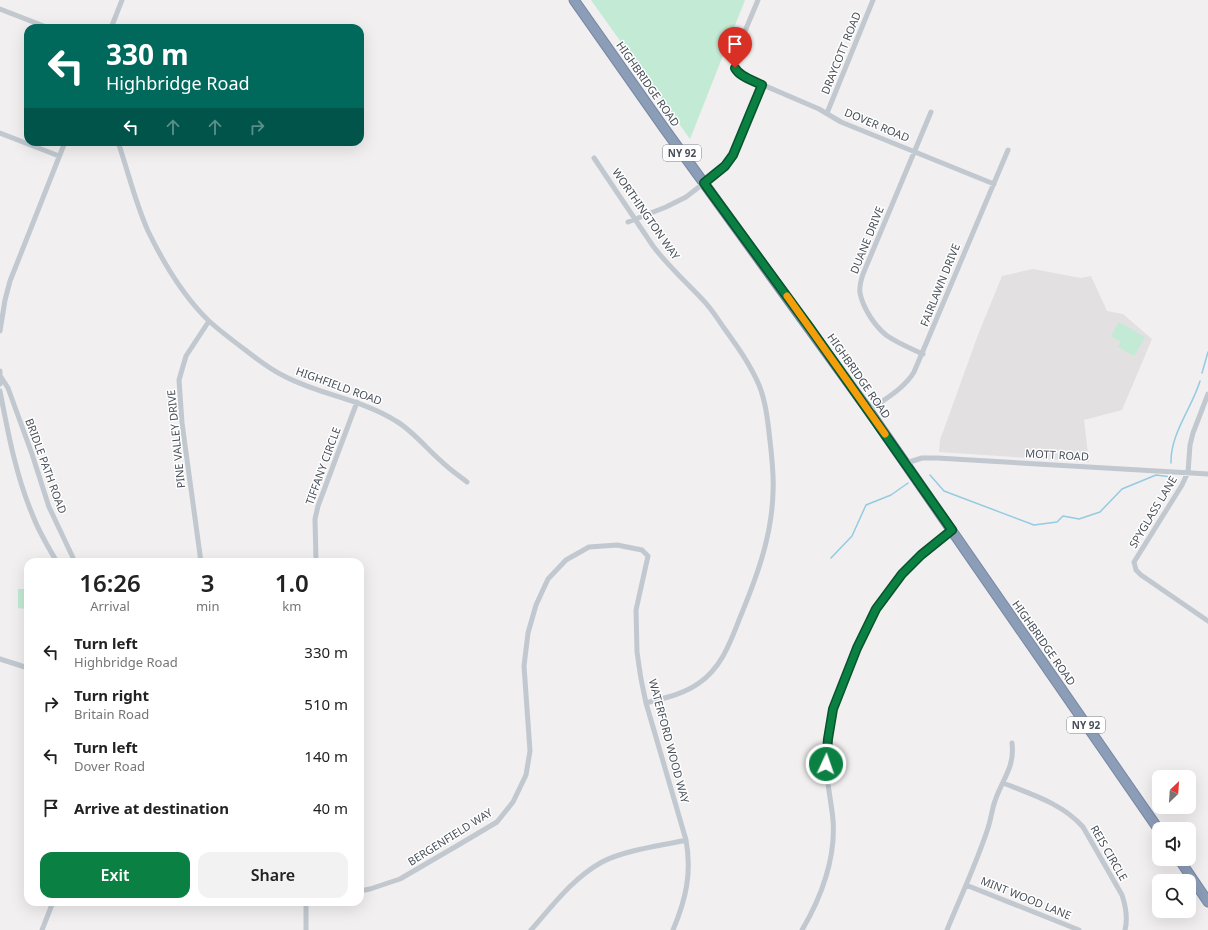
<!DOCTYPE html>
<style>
:root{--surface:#fff;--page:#f2f2f2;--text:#222;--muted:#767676;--accent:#0b8043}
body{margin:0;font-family:"Noto Sans",sans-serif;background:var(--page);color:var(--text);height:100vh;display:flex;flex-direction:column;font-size:15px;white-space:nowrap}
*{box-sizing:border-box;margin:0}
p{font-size:13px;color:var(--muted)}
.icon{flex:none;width:22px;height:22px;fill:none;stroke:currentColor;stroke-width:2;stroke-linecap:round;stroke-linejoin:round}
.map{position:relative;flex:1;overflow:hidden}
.sheet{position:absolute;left:24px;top:558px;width:340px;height:348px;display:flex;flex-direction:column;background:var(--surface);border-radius:12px;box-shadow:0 4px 16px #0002}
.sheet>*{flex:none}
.guide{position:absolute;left:24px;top:24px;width:340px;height:122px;border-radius:12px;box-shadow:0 4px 16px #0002;background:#00695c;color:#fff;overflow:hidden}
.needle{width:26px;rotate:25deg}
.buttons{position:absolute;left:1152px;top:770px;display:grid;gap:8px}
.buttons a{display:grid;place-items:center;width:44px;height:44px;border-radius:8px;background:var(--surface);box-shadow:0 4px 16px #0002;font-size:20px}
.pin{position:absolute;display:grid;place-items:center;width:34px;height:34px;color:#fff;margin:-41px -17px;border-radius:50% 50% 50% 0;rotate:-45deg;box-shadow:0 0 4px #0007}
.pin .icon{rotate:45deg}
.me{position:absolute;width:44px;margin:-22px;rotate:3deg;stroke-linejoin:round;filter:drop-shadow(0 0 3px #0008)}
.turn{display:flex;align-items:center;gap:14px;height:84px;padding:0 16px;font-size:18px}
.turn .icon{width:52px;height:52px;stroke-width:2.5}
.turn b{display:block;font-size:28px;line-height:34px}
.lanes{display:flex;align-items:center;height:38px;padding:0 16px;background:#0003;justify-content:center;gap:20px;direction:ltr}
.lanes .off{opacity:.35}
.eta{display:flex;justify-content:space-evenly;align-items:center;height:68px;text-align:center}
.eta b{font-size:24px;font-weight:600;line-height:28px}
.cta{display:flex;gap:8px;margin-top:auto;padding:8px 16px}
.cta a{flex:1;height:46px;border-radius:12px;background:var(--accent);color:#fff;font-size:16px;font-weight:600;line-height:46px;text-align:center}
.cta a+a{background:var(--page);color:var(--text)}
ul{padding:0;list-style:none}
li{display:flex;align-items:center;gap:12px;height:52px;padding:0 16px}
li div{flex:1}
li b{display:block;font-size:15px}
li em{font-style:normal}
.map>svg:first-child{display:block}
.education{fill:#e2e0e0}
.green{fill:#c2ead5}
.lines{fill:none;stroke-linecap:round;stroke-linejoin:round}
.stream{stroke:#94cbe2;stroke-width:1.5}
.highway-casing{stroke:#7788a4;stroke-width:11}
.street{stroke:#c1c8cf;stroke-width:5}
.highway{stroke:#8c9db8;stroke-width:9}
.route-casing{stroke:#07532c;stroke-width:10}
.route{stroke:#0b8043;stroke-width:7}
.slow{stroke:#f59e0b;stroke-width:7}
.labels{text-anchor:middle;stroke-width:3;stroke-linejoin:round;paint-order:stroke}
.shield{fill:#fff;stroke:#80848c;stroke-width:1}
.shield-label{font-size:10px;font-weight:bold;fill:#49505a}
.street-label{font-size:11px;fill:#49505a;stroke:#fff}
</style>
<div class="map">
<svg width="1208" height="930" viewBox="0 0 1208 930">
<rect width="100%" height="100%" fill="#f1efef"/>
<path class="education" d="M1033,269L1081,278L1091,276L1107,311L1123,314L1152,339L1122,410L1084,420L1089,462L939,452L940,440L978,335L1002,276Z"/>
<path class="green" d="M591,0H745L690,139Z
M1119,322L1145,337L1134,356L1118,347L1121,342L1111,336Z
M18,589H27V609L18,608Z"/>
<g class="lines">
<path class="stream" d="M1202,373L1208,352
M1171,463C1170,434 1192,408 1200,381
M930,475L944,491L1034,525L1057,522L1063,516L1079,519L1100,512L1122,489L1156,475L1171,477V476
M831,558L852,536L866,505L891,495L908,483"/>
<defs>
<path id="highway" d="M574,0L664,128L869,411L1159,830
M1179,859L1208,902"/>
</defs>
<use href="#highway" class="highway-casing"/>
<path class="street" d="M758,0L735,55C734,65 735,70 742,76L819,109L841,122L994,184
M0,9L49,28
M111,28L122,0
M827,113L873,0
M0,133L59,156
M118,142C128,171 135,202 148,231C163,262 183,296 209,321C220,331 232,340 244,349C257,359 269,369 284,376C320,395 361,399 396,421C413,431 426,448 441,461C449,469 458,475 467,482
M594,158L653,246C668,266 686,282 702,299C711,308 717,318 724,328C737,346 750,364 759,385C766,402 768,423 770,441C772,458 774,475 773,492C772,537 756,579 739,620C730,643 721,668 699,683C684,694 664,698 646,703
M628,222L666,207L686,197L725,167L733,155L762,85
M0,331L5,300L10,281L65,142
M923,354C910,348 897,343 886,335C874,325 863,308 860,293C859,286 861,280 863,274L931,112
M0,371V384
M1,377L8,388L32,454L49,507L75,562
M0,391C8,433 16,476 33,516C39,532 48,547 57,562
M1208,394L1193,433L1190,445L1188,472L1182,485L1134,562L1136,570L1141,575L1208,621
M869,411C884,399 904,389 914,372L1008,150
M906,463L922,458H937L1208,474
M201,562L182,423L179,380L186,356L209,321
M316,562L315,519L318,506L357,402
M0,659L28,668
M1003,783C1031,794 1063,804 1083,827L1122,895C1126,907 1128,918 1125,930
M966,885L1079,930
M360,891L370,889L400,879L460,844L497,822L513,802L526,775L530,751L524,666L528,633L536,605L548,579L566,560L589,547L617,545L642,550L648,556L636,610L637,652L641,679L646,703L686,840C692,873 686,899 673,930
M42,930L53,902
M306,930V902
M531,930C553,905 573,878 602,862C625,850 660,846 686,840
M802,930C821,898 836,858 833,820C831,798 825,776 826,754C827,739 829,723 833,709C837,695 843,682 849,669C863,635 877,601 902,574C917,557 934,544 952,530
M947,930C961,896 977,862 988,828C991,819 992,809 995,801C1002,779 1015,768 1012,743"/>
<use href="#highway" class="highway"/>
</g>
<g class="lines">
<defs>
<path id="route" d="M735,68C740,77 752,80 762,85L733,155L725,166L704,183L810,328L952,530L921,555L902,574L876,609L857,648L833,709L828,739L826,764"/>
</defs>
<use href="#route" class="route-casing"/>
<use href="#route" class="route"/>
<path class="slow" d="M787,296L885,434"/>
</g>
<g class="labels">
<g class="shield">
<rect x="663" y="145" width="38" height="16" rx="3"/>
<rect x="1067" y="717" width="38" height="16" rx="3"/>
</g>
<g class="shield-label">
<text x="682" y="157">NY 92</text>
<text x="1086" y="729">NY 92</text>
</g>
<g class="street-label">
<text transform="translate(841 53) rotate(-68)" y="4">DRAYCOTT ROAD</text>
<text transform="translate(648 84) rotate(55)" y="4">HIGHBRIDGE ROAD</text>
<text transform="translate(877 125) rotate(23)" y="4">DOVER ROAD</text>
<text transform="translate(646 214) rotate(55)" y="4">WORTHINGTON WAY</text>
<text transform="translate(867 240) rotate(-68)" y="4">DUANE DRIVE</text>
<text transform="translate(940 285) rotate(-68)" y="4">FAIRLAWN DRIVE</text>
<text transform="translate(859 376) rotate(55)" y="4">HIGHBRIDGE ROAD</text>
<text transform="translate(339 386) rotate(20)" y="4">HIGHFIELD ROAD</text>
<text transform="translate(176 439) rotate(-96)" y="4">PINE VALLEY DRIVE</text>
<text transform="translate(1057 455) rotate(3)" y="4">MOTT ROAD</text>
<text transform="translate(46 466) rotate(70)" y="4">BRIDLE PATH ROAD</text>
<text transform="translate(323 466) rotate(-70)" y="4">TIFFANY CIRCLE</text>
<text transform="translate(1153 512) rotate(-59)" y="4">SPYGLASS LANE</text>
<text transform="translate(1044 643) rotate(55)" y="4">HIGHBRIDGE ROAD</text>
<text transform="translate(669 741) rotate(75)" y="4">WATERFORD WOOD WAY</text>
<text transform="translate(450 837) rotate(-32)" y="4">BERGENFIELD WAY</text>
<text transform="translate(1109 853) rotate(60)" y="4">REIS CIRCLE</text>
<text transform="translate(1026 898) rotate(22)" y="4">MINT WOOD LANE</text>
</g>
</g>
</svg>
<div class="buttons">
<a><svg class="needle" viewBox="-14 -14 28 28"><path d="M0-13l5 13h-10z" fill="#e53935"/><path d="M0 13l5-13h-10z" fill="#767676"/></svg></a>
<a><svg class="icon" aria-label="sound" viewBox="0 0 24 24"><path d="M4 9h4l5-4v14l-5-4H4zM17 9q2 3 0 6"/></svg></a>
<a><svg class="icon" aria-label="search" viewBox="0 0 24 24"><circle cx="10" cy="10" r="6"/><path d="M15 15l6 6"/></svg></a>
</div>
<div class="pin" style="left:735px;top:68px;background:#d93025"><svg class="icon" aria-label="arrive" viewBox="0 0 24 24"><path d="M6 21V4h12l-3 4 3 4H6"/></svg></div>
<svg class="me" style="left:826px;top:764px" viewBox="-20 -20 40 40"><circle r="17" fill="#0b8043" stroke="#fff" stroke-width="3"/><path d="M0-11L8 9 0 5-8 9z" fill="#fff"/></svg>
<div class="guide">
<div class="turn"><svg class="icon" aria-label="left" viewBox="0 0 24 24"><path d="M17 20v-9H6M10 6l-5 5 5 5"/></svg><div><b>330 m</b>Highbridge Road</div></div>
<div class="lanes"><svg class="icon" aria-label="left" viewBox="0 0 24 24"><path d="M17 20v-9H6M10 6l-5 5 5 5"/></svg><svg class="icon off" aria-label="ahead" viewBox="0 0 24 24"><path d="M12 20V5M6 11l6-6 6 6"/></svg><svg class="icon off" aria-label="ahead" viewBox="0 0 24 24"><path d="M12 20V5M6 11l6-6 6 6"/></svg><svg class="icon off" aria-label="right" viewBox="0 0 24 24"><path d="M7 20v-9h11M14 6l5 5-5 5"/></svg></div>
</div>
<section class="sheet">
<div class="eta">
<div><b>16:26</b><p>Arrival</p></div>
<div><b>3</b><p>min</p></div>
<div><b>1.0</b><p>km</p></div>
</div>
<ul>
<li><svg class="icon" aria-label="left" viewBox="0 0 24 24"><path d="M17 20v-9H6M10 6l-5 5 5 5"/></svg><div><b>Turn left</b><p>Highbridge Road</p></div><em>330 m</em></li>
<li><svg class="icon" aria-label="right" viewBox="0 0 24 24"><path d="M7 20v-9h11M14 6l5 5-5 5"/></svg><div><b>Turn right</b><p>Britain Road</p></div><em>510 m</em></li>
<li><svg class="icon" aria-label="left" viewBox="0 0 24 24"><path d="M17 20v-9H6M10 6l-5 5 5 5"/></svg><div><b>Turn left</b><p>Dover Road</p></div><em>140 m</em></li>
<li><svg class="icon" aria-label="arrive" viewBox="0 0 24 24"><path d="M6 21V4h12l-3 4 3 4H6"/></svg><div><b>Arrive at destination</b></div><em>40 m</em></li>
</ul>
<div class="cta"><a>Exit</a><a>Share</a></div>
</section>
</div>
